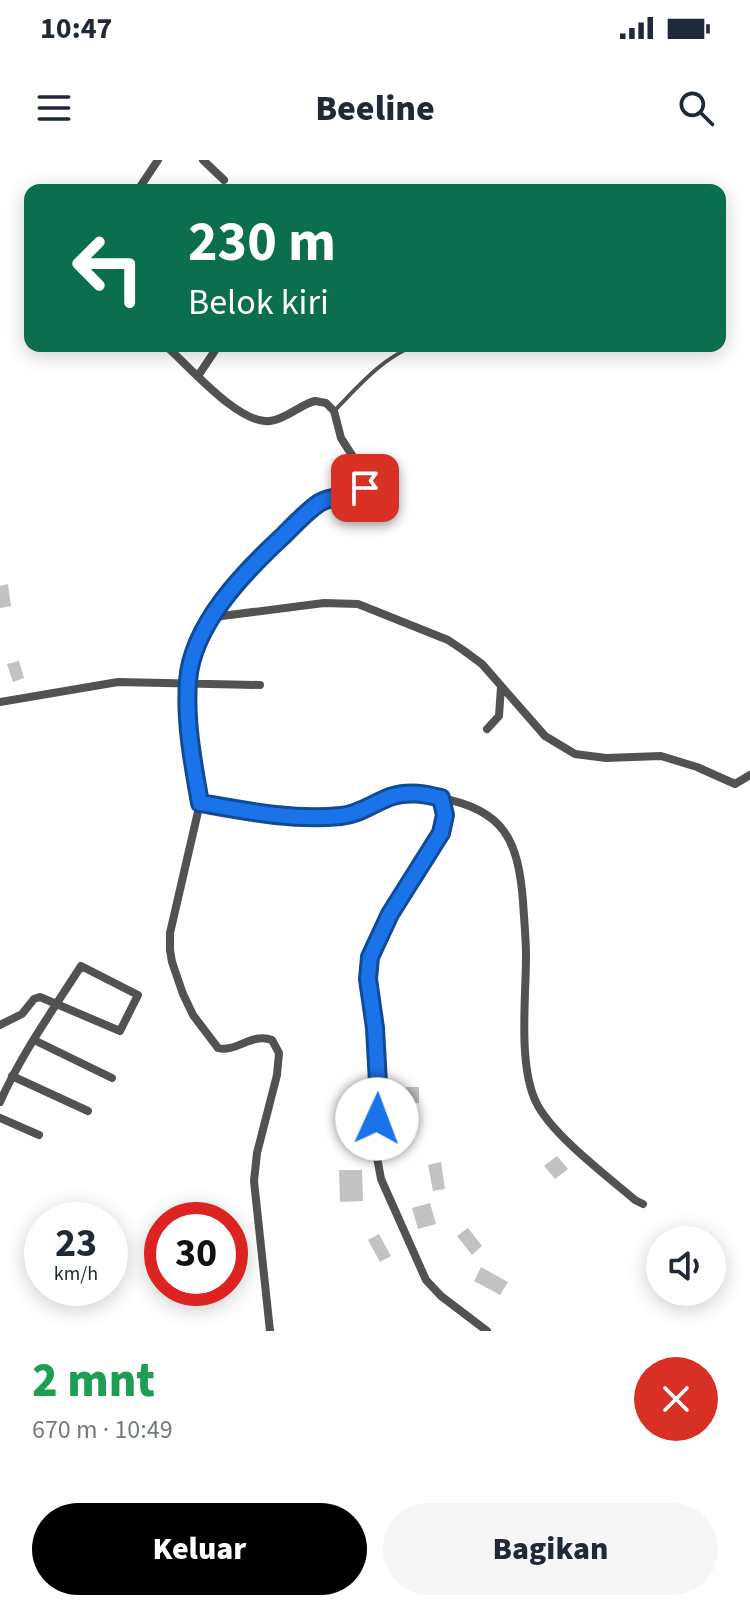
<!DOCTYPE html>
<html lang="id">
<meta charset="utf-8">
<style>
:root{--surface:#fff;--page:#f6f6f7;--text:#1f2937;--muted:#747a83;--accent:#000}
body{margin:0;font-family:"Source Sans 3",sans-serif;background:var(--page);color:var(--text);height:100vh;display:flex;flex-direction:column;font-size:30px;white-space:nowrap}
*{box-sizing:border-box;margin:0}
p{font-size:26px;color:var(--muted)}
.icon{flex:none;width:44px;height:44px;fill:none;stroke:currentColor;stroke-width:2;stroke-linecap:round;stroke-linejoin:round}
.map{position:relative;height:1171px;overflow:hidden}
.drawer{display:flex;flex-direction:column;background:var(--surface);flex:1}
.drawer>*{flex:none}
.banner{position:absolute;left:24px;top:24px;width:702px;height:168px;border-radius:16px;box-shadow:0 4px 20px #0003;background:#0b6e4f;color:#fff;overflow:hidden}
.buttons{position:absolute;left:646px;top:1066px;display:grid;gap:16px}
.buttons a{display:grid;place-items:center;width:80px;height:80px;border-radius:50%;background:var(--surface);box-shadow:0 4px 20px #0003;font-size:40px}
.speed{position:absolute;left:24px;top:1042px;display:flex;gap:16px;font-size:40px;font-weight:700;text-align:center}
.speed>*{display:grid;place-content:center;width:104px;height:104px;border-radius:50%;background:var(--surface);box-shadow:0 4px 20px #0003;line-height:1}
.speed small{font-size:20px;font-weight:400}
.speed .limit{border:12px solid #d22;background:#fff;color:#111}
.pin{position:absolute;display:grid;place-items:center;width:68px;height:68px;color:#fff;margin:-34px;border-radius:16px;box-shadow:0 4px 12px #0006}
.me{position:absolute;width:88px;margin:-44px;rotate:2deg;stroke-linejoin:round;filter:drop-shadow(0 0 6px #0008)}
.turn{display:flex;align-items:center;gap:28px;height:168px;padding:0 32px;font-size:36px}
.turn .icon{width:104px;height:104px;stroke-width:2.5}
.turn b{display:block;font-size:56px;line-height:68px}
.round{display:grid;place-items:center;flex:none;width:84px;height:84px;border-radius:42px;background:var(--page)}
.head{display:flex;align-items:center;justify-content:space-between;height:136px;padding:0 32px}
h1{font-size:48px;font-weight:800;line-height:60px;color:#1e9e55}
.primary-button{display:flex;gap:16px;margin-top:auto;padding:16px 32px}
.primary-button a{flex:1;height:92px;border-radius:48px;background:var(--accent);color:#fff;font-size:32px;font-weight:800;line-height:92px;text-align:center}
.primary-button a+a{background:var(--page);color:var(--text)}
.status{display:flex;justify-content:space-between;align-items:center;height:56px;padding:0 40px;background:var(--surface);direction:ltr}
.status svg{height:22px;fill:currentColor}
header{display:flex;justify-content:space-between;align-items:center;height:104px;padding:0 32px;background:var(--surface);font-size:36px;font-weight:800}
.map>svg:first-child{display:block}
.building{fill:#c2c2c2}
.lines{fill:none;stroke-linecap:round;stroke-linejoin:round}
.lane{stroke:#525252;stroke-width:4}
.street{stroke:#525252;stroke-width:8}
.route-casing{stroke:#114b97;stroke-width:20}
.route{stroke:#1a73e8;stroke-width:14}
</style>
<div class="status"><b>10:47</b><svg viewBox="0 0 49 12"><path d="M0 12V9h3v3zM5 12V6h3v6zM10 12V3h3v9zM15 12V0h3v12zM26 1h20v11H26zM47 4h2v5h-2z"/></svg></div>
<header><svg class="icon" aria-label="menu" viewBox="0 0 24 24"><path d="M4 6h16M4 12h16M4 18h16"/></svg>Beeline<svg class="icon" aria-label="search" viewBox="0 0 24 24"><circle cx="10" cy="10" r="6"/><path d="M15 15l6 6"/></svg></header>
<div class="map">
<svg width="750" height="1171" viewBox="0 0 750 1171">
<rect width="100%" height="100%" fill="#fff"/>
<path class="building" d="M8,424L11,446L0,448V426Z
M19,501L24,518L13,522L7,504Z
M406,927H419V943L406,944Z
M557,996L568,1009L555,1019L544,1006Z
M441,1002L445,1029L433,1031L428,1005Z
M339,1010H362L363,1041L340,1042Z
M430,1043L436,1064L418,1069L412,1048Z
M468,1068L482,1086L472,1095L457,1076Z
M379,1074L391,1096L380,1102L368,1080Z
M481,1107L508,1122L500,1135L474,1121Z"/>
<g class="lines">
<path class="lane" d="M628,186L654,187
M334,251C358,227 382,198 414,186"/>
<path class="street" d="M203,0L224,20
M138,30L158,0
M166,186C189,206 239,265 270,261C287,259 299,245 315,241L326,243L334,251L341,278L364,314L366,325C358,337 340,334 327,339C320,342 313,347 307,353C262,389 194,461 188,520C184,562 193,602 200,643C245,651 294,661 341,656C361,654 374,642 392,636C409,631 425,634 441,638L445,655L441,673L390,754L370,797L369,830L375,868L378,923L375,986L381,1019L426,1120L441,1136L487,1171
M198,216L218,186
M214,457L324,443L358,444L448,480L463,490L482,504L545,576L575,594L606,598L661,596L697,607L735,624L750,615
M0,542L118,522L260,525
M487,569L499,556L501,527
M441,638C505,650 518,681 523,741C524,759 526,778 526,796C526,837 518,905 536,942C551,974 607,1016 635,1040L643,1044
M200,643L170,773V790L172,802L183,834L193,855L218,888C236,893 252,872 272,880L279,893L277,915L257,993L254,1021L270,1171
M0,865L22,854L34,839L40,837L120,871L138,835L81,806C53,850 22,893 0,942
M34,880L112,918
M12,916L88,951
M0,958L39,975"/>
</g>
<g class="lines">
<defs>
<path id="route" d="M365,328C353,338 333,334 319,343C306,352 295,364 283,376C244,412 192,465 188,521C185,562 193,603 200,643C245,651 294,661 341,656C361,654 374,642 393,636C409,631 425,634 441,638L445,655L441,673L390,754L370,797L368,819L375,868L378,923L377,959"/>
</defs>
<use href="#route" class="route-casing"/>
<use href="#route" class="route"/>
</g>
</svg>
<div class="buttons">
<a><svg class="icon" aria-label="sound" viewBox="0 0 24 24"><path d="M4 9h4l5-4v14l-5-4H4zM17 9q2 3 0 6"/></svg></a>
</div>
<div class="speed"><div>23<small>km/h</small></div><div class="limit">30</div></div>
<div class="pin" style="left:365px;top:328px;background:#d93025"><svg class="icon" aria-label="arrive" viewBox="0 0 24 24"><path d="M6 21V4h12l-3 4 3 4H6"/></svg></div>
<svg class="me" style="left:377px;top:959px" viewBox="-20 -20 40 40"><circle r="19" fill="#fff"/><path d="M0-13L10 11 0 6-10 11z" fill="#1a73e8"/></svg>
<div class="banner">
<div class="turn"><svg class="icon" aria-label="left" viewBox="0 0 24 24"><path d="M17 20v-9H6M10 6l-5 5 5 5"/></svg><div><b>230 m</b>Belok kiri</div></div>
</div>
</div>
<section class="drawer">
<div class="head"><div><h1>2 mnt</h1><p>670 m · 10:49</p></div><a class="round" style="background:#d93025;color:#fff"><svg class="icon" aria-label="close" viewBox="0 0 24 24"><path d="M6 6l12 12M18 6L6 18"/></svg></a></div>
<div class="primary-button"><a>Keluar</a><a>Bagikan</a></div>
</section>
